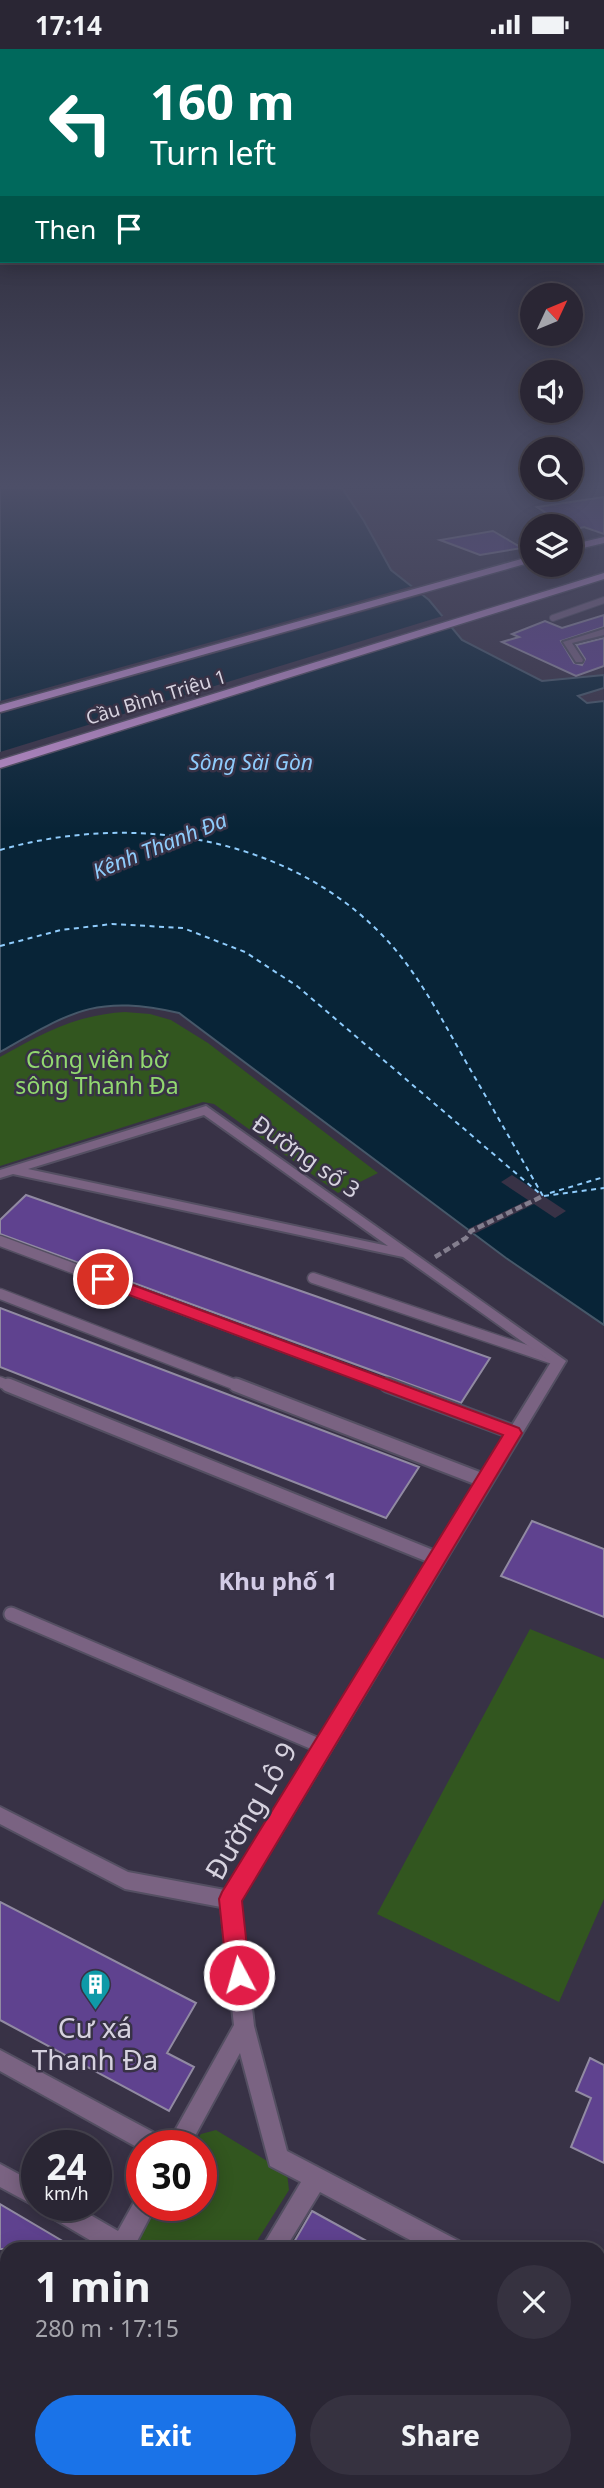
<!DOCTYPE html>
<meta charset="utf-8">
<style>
:root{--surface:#2a2634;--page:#363240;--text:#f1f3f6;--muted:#a5a5ac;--line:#46434f;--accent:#1a73e8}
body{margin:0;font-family:"Noto Sans",sans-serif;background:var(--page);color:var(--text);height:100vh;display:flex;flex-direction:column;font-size:26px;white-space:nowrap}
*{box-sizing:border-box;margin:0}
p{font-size:23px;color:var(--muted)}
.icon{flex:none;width:38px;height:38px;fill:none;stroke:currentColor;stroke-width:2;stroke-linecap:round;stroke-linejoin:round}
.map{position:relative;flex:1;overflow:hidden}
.panel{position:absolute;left:0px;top:2193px;width:606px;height:247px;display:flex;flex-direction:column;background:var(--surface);border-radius:21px 21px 0 0;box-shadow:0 4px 18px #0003,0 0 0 2px var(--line)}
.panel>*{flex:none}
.top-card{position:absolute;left:0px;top:0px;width:606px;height:214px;box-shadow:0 4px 18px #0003,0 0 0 2px var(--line);background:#00695c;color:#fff;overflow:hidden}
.needle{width:46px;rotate:46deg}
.buttons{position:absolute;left:520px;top:234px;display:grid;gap:14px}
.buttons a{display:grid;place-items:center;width:63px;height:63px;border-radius:50%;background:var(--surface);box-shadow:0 4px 18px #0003,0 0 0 2px var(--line);font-size:35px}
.speed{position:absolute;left:21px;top:2081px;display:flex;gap:14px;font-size:35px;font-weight:700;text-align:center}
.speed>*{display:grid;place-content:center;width:91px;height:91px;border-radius:50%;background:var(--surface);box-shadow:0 4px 18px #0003,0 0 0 2px var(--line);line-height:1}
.speed small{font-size:18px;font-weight:400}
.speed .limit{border:10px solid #d22;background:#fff;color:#111}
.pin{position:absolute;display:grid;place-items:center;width:60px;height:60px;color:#fff;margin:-30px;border:4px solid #fff;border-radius:50%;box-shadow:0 2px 7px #0007}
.me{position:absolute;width:77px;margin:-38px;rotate:354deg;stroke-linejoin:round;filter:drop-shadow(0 0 5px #0008)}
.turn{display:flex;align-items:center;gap:24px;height:147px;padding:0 35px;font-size:32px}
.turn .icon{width:91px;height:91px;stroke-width:2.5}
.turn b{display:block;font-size:49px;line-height:60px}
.then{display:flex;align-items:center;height:66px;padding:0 35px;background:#0003;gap:14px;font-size:26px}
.round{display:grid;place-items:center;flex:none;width:74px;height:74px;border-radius:37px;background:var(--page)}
.headline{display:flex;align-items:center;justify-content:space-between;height:119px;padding:0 35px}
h1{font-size:42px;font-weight:700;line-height:52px}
.cta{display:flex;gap:14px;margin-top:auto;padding:14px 35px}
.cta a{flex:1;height:80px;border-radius:42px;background:var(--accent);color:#fff;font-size:28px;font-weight:700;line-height:80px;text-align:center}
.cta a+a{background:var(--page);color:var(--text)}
.status{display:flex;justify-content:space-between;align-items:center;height:49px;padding:0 35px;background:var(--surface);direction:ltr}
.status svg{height:19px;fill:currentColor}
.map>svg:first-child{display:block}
.green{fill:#32561f}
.water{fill:#082437;stroke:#465869;stroke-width:2}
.pier{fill:#383246}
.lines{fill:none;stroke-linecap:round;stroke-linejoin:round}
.ferry{stroke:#8fccfc;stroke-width:2;stroke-dasharray:5 4.5;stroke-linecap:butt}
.building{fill:#5f428f;stroke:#918aa2;stroke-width:2}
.lane-far2-casing{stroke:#544f62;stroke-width:8}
.lane-far1-casing{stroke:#544f62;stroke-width:13}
.lane-casing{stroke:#544f62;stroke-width:17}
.street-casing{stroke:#544f62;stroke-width:4}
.primary-casing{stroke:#544f62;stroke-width:3}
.path{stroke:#837e8e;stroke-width:4.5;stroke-dasharray:7 3.5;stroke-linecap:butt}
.lane-far2{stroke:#7a6382;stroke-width:6}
.lane-far1{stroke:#7a6382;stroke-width:10}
.lane{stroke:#7a6382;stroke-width:13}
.street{fill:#7a6382;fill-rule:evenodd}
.primary{fill:#bd8dcc;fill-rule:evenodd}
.route{fill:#e11d48;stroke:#92132f;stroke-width:2}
.labels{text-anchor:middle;stroke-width:5;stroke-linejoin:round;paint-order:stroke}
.far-street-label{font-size:19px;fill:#d6d2df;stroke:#383246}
.far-water-label{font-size:21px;font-style:italic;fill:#8fccfc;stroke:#383246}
.park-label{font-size:23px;fill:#92d870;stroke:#383246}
.street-label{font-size:23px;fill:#d6d2df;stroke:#383246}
.neighbourhood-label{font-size:24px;font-weight:bold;fill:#d3cce6;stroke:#383246}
.near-street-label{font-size:28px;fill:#d6d2df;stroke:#383246}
.near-poi-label{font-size:28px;fill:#d6d2df;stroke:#383246}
</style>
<div class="status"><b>17:14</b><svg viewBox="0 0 49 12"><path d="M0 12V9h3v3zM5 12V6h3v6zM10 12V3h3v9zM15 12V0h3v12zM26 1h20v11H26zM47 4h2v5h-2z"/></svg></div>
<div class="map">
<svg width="604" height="2439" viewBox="0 0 604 2439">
<rect width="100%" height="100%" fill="#383246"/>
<path class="green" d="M125,963L150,965L171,971L208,994L378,1124L338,1144L214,1055L203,1053L0,1117V1008C43,984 75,966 125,963Z
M530,1580L604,1610V1850L559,1953L377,1865Z
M216,2081L287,2124L289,2141L252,2200H133L159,2156H201V2096H194L201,2085Z"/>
<path class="water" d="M0,439H342L364,472L391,521L429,551L462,591L542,632L604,626V639L578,647L587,654L604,652V1276L506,1209L179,964C95,945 71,963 0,1003Z"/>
<path class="pier" d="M416,536L427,545L0,665V652Z
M446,566L454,576L0,717V703Z
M512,1126L566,1162L555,1169L534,1155L474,1185L468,1180L528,1151L501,1133Z"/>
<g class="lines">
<path class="ferry" d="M0,801C139,761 304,789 399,905C426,939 445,976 466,1013C492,1058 517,1102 543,1147
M0,897L61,881L112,875L183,879L245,903L297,937L539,1144
M550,1144L604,1128
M544,1147L604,1139"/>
</g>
<path class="building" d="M604,448V485L584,478L572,481L537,458Z
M493,482L522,499L480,506L440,491Z
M604,566V578L561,592L574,614L582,616L585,610L576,596L604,589V617L576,627L502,593L519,588L512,585L545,572L562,579Z
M26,1146L318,1248L490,1309L461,1354L0,1185V1171Z
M0,1259L419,1418L386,1469L0,1318Z
M532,1472L604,1500V1568L501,1527Z
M0,1853L196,1954L167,2004L194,2018L169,2062L0,1971Z
M590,2009L604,2016V2114L571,2098L591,2049L576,2042Z
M0,2155L76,2200H0Z
M312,2162L381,2200H290Z"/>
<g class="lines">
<defs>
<path id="lane-far2" d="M553,569L604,551"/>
<path id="lane-far1" d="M0,1192L392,1338
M313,1229L553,1310
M0,1245L241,1338
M0,1333L12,1338"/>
<path id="lane" d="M8,1336L438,1510
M236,1336L485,1432
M387,1336L513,1383
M11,1565L323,1698"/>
<path id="street" d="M604,580V586L572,594L583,611L582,613H576L563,593Z
M206,1057L566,1312L240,1852L254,1977L287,2102L459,2192L462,2200H427L320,2143L285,2200H261L301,2133L270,2117L240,2004L190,2096H167L234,1976L221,1858L125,1840L0,1775V1758L128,1823L225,1841L551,1313L403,1208L13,1125L0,1129V1121ZM204,1066L388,1197L28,1120Z
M0,2001L162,2088L165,2096H142V2101L0,2022Z
M0,2115L37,2135V2156H73L118,2182L137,2148L142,2146V2156H156L133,2200H105L44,2164L41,2156L37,2158L0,2138Z
M598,2266L604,2268V2292L598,2289Z
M0,2342L7,2345V2371L0,2368Z
M7,2392V2426L0,2429V2395Z
M392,2432H419L421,2439H395Z"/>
<path id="primary" d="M604,488V494L570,502V496Z
M532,507V513L0,663V656Z
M604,524V530L0,719V711Z"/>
</defs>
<use href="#lane-far2" class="lane-far2-casing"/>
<use href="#lane-far1" class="lane-far1-casing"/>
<use href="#lane" class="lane-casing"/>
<use href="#street" class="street-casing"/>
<use href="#primary" class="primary-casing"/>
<path class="path" d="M435,1208L466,1189L471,1182L543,1147"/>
<use href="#lane-far2" class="lane-far2"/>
<use href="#lane-far1" class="lane-far1"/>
<use href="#lane" class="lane"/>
<use href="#street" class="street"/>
<use href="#primary" class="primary"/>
</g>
<linearGradient id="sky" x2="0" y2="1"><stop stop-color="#1f1c26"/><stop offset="0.56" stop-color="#4d4f68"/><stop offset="1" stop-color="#4d4f68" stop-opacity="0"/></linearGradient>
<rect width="604" height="780" fill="url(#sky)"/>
<path class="route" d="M103,1225L519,1379L522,1384L242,1852L250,1926L247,1934L239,1937L230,1934L227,1926L219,1850L222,1843L503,1386L97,1234L95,1230Z"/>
<defs>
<symbol id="building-pin" viewBox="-11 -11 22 30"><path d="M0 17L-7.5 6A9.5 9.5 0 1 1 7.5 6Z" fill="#0f9aa8" stroke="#383246"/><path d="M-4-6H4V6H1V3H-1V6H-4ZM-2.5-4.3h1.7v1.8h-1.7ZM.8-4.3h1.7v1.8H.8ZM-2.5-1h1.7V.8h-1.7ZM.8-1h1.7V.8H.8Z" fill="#fff"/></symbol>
</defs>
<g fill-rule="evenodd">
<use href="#building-pin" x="78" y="1918" width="35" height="47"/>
</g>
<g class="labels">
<g class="far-street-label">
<text transform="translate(156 648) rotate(-17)" y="7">Cầu Bình Triệu 1</text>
</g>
<g class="far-water-label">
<text x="251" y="721">Sông Sài Gòn</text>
<text transform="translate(160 797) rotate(-22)" y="7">Kênh Thanh Đa</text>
</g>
<g class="park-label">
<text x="97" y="1019">Công viên bờ<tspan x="97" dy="26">sông Thanh Đa</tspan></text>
</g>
<g class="street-label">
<text transform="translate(306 1108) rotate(35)" y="8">Đường số 3</text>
</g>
<g class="neighbourhood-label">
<text x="278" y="1541">Khu phố 1</text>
</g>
<g class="near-street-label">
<text transform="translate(251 1762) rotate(-60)" y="10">Đường Lô 9</text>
</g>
<g class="near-poi-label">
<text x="95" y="1989">Cư xá<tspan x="95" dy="32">Thanh Đa</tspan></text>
</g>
</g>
</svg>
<div class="buttons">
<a><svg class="needle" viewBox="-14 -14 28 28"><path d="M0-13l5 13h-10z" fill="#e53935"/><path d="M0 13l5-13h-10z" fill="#a5a5ac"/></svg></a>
<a><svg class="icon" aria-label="sound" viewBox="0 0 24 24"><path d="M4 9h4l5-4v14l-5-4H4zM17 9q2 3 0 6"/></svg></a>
<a><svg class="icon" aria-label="search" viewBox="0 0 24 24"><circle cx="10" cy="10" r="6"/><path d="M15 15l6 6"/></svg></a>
<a><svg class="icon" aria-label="layers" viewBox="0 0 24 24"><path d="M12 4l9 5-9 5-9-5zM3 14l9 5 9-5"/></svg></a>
</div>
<div class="speed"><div>24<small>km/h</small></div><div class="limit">30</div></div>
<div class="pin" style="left:103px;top:1230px;background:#d93025"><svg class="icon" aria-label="arrive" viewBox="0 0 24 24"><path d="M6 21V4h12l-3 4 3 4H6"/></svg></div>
<svg class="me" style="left:239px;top:1926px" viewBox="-20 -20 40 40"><circle r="17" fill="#e11d48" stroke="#fff" stroke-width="3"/><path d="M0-11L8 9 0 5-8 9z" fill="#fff"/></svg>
<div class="top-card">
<div class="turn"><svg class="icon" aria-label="left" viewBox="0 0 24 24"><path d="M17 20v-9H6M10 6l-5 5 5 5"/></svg><div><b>160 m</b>Turn left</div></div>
<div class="then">Then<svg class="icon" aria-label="arrive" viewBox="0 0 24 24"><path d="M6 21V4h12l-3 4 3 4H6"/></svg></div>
</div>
<section class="panel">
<div class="headline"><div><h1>1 min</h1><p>280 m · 17:15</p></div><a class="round"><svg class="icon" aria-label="close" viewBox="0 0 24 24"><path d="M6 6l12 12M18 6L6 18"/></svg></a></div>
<div class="cta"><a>Exit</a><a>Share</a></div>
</section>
</div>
